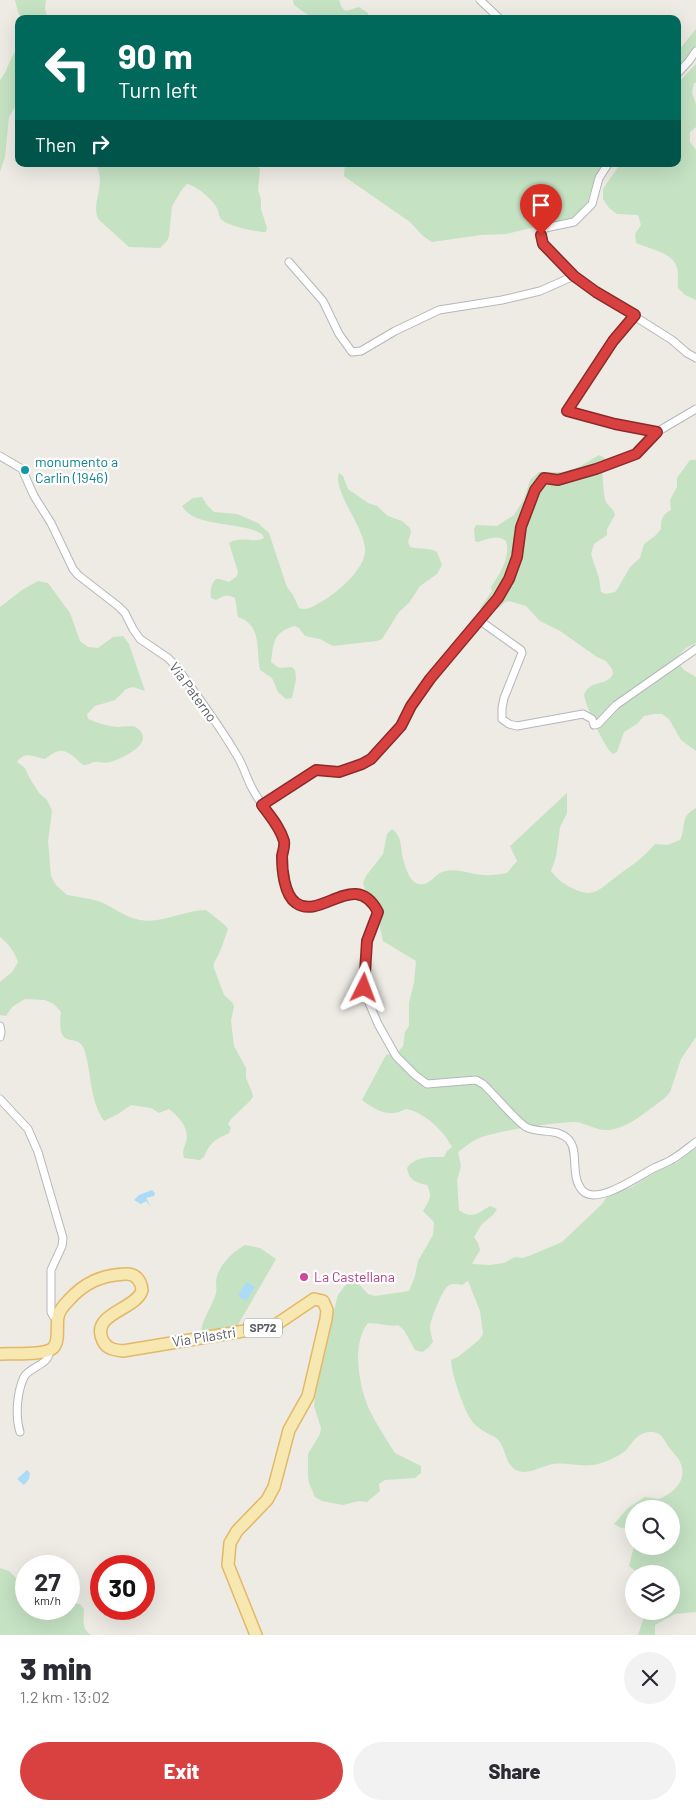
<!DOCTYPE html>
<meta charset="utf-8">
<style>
:root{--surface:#fff;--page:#f2f2f3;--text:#2b2b33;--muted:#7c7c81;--accent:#d84140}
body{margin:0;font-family:Barlow,sans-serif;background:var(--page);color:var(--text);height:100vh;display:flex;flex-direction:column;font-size:19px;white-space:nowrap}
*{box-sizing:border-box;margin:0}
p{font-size:16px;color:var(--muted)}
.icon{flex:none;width:28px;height:28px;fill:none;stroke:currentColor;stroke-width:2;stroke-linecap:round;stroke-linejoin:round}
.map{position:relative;height:1635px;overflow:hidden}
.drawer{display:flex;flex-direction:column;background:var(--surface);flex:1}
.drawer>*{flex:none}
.banner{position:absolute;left:15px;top:15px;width:666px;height:152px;border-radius:10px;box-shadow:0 5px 20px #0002;background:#00695c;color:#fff;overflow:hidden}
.fabs{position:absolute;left:625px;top:1500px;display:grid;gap:10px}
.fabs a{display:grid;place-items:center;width:55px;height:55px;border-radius:50%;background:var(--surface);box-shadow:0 5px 20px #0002;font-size:25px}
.speed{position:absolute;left:15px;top:1555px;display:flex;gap:10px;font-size:25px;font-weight:700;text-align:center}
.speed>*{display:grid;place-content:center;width:65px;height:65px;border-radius:50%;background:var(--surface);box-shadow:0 5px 20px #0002;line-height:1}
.speed small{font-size:12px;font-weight:400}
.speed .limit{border:8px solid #d22;background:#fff;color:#111}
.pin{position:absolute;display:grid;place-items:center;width:42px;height:42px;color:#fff;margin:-51px -21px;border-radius:50% 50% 50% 0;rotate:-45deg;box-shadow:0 0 5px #0007}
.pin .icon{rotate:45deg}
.me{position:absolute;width:55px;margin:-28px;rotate:3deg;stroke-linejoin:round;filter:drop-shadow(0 0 4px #0008)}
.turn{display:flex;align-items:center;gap:18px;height:105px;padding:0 20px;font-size:22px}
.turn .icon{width:65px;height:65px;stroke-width:2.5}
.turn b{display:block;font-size:35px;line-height:42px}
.then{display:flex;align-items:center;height:48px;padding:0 20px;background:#0003;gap:10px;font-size:19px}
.round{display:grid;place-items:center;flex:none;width:52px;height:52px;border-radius:26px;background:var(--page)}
.headline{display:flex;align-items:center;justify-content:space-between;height:85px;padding:0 20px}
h1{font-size:30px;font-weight:800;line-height:38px}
.button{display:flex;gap:10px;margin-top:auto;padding:10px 20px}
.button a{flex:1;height:58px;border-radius:30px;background:var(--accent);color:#fff;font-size:20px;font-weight:800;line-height:58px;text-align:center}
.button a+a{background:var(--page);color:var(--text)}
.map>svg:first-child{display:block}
.green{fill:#c5e2c3}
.water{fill:#abdbf7}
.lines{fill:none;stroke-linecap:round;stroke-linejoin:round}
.street-casing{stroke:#b5b7ba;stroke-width:9}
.primary-casing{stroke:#e3b867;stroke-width:14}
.street{stroke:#fff;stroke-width:7}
.primary{stroke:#f7e7b0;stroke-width:11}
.route-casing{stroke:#8c2a2a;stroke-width:12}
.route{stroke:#d84140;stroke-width:9}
.culture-dot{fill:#0f9aa8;stroke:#fff;stroke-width:2}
.hotel-dot{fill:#d1479c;stroke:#fff;stroke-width:2}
.labels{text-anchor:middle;stroke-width:4.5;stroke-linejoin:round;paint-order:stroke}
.shield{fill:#fff;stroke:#8d9092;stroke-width:1}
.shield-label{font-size:12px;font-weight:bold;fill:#5c6063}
.culture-label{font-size:14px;fill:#0d838f;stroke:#fff;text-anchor:start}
.street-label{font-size:14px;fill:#5c6063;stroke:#fff}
.hotel-label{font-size:14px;fill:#b23c85;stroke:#fff;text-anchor:start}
</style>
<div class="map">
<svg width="696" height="1635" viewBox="0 0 696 1635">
<rect width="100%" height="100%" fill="#edebe4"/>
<path class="green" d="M15,0H46L45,9L48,19H22L18,12Z
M293,0H339L342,8L346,11L359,7L368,13L367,19H311V17L294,5Z
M696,29V46L678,68V51Z
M19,48V100L9,117L5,157L0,172V80C9,70 9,56 19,48Z
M696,64V83H694L692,93L696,104V127L690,132V142L696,150V300L685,295L678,288C677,282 679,273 677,268C673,252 649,249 636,243L635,234L641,225L638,215L617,214L609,208L603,199V189L620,164H678V83Z
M96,164H255L260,169L258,190L261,199V209L267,228L266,232C256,232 227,226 221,219C218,215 219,211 217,208C213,200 196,185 187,184L183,188L172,206L169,236L167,241L160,248L129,247L99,220C92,208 100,194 100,180C100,174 98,169 96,164Z
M345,164H603L595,177L588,201L574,218L506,234L481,235L432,242L423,236L410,222L348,179L344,176Z
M599,455L608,460V463L602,468C603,477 603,495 606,502C609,507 614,509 615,515L607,529V535L594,544L591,554L599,578L601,592L606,594L615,592L618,588L630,567L640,558L644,544L655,536L661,529C661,519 662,515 671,510L670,500L677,487V478L690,460H696V643L686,648L675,659L684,670L696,677V751L681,740L669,719L662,714H654L644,716L637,724L624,732L617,752L613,754C604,748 586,706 584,695C591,678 605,688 613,674L612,669L606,661L597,657L560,631L540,621L526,606L509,601L505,602C498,609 493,614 483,612L480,608L492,591L491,587C500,574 511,556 506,541C497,534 488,539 478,542L475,541L474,529L476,525L497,526L514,515L524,499L530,480L539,472H563L579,467Z
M339,473L343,476L348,489L368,503L377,506L388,516L402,521L410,528L411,532L408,542L410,547C419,550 429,547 437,552L442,565L437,574L420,586L409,603L399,612L382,639L377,641L333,646L320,639L305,636L299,628L294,626C273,633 274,641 271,662L279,668L292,667L295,670L296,679L292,698L286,699L278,692L272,678L260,670C256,648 262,625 238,617L235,598C227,594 223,596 216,600L211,598C210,591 211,584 216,579H220L229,582L237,576L238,572L229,543C241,535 254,544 264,538L262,534C241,521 194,528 182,506L193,498L202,497L207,505L214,512L237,514L258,523L269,533L287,587L293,595L299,608C308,612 318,603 326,599C340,590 367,567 365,548C363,532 351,514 344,499C341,491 336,481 339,473Z
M38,581L48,583L70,613L80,641L88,647L98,648L113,637L123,636L129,644L145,691L133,687L126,689L115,700L95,706L87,714L88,719C97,723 108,726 118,727C124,727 133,725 137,728C157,743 121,759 110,762C104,764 99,761 94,762C90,763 88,765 83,765C77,760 68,749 59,751C54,752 49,756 45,759C34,757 25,750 17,762L25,768L29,777L39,793L47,800L52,811L48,841L51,876L56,885L67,895C77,897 88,898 98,901C113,906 123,917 140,920C163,924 184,910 206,910L225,925L228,929L221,949L214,963V968L224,995L232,1002L234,1006L231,1021L234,1046L246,1068V1078L252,1092L253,1097L250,1101L231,1119L228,1124L231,1128L229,1133C216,1139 209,1143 204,1157L200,1160L184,1158C182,1152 184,1148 186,1142C190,1128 179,1117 169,1109L159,1113L151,1108L131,1105L118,1114L104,1121C89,1099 92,1073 84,1049C77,1030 56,1054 61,1012L54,1004L45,1000L25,999L12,1007L6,1016L0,1015V982L12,972L18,962C14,951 9,944 0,937V607L22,590Z
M567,793V813L560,827L556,857L551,871C557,879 562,883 572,888C594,899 598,890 616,877C632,865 641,860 655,844L667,845L680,840C687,826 679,817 696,808V1037L681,1059L670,1092L665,1098C648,1110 629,1128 609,1130C596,1131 587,1123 575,1122C556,1122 494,1131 477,1139C470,1142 464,1148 458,1152L461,1166L457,1180L459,1210C472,1220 478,1213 490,1206L497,1209L493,1215L482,1224L474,1237L478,1243L480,1250L472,1264L490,1265L504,1263L515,1257L522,1258L529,1256L562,1242L602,1204L606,1198L612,1194L632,1187L656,1172L676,1163L696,1148V1612L675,1614L655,1625V1635H638L646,1611H671V1574H640L629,1566L634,1546H671V1509H634V1526L621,1528L614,1524L628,1508L645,1497L659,1499C675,1492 688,1480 680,1462C678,1457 674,1454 671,1450C665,1443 663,1433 653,1432C638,1431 634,1441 626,1450C620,1456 606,1462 598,1464C583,1468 568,1462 553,1464C541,1466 528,1476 516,1470C503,1463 507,1443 493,1436C485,1432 477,1428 472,1421C464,1411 451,1372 451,1360L458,1357L479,1340L483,1334L480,1311L468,1281L462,1285C457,1284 451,1283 447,1287C442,1291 430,1321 430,1327C430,1332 432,1337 433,1342L428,1348L422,1352L415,1350L404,1330L398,1325C390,1327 379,1323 368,1323C351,1344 359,1386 369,1409C375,1422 384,1435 391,1447L395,1453L421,1466V1473L415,1478L385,1480L379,1484L380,1491L367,1502L359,1501L343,1505L322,1501L315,1497L309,1483L308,1476V1454L320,1434L321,1428L314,1406L317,1377L338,1295L347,1283L353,1278L368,1294L375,1296L409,1291L415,1276L418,1261L433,1235L434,1222L423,1211C429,1201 433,1196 427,1185C416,1182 409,1181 407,1168C415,1156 430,1157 444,1157L447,1151L452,1147C444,1131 424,1112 406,1109C388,1118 377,1111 362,1100L386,1055L399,1051L403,1046L405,1032L409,1026V1003L414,983L416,961L383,941L380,928L379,907L376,900L365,890L363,883L366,876L383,854L387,834L392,829C403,837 400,847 403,859C406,868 409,882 419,884C430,886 434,875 442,872C456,867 471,875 484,875C491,876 499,874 507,873L517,861L510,846Z
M245,1245L260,1248L276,1259L235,1330L201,1335C201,1319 212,1308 216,1293C217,1290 216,1285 216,1281C218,1266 232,1252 245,1245Z
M0,1568L9,1571L26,1588V1609H69V1603L80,1604L84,1609C84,1619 81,1629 91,1635H0Z"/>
<path class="water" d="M152,1190L155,1193L154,1196L146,1198L151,1207L146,1201L141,1204L134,1200L139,1195Z
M246,1282L255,1287L246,1301L238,1296Z
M27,1470L30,1473L29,1479L24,1485L17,1479Z"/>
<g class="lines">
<defs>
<path id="street" d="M480,0L500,19
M678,73L689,61L696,51
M608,164L599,178L592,204L574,222L545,228L541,235L543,244L574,276L596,292L672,340L687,353L696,358
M289,262L323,301L339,334L352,352L361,351L395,331L439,310L502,300L540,291L574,276
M635,315L613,341L567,411L615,425L657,432
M0,456L22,469L34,496L51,523L73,569L78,575L118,606L125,613L133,629L140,639L168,658L176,666C196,695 218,723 236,754C243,764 246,777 252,788C260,804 273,817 280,833C282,836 284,840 284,844C284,847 283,851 282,855C281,869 283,891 294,902C318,924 354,867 378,912L367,941L365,988L367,998L378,1024L396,1056L415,1075L427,1084L476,1080L483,1084C493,1093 516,1121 526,1127C539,1134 557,1127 569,1140C579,1151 570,1176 582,1190C596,1207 640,1175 654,1168C660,1165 666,1163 671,1160C680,1155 688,1148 696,1142
M479,620L521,650L522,653L504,698L502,708V719L509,724L517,726L583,714L592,719L594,725L598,724L616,705L696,649
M262,805L316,770L339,772L362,764L371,759L401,726L411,706L430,679L498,598L509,579L517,557L521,527L535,490L544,478L558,480L596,469L636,454L657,432L696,409
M0,1026L1,1032L0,1037
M0,1099L28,1129L38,1152L63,1238L62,1246L51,1270V1312L53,1316L58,1318
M20,1432C15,1416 17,1392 24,1377C30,1366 51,1365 49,1350"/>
<path id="primary" d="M0,1354C12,1353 44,1356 53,1348C60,1341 56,1326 58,1317C59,1311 63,1306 68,1301C84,1283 101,1275 125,1274C136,1273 141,1281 142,1290C137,1310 89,1313 103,1341C107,1349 114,1350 123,1351L274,1326L314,1299L323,1301L327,1310L326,1319L308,1396L289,1430L274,1487L267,1500L237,1531L230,1543L228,1565L256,1635"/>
</defs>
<use href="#street" class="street-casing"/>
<use href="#primary" class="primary-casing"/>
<use href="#street" class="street"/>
<use href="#primary" class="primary"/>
</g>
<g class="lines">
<defs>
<path id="route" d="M364,988L367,941L378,912C355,868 321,921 296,903C284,895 282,869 282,856C283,851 285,846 284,841C280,827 270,816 262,805L316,770L339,772L362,764L371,759L401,726L411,706L430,679L498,598L509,579L517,557L521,527L535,490L544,478L558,480L596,469L636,454L657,432L615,424L567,411L613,341L635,315L596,292L574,276L543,244L541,235"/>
</defs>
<use href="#route" class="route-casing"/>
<use href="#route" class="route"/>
</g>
<circle class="culture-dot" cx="25" cy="470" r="5"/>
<circle class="hotel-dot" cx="304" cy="1277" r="5"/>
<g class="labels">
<rect class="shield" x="244" y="1318.5" width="38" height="19" rx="4"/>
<g class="shield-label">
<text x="263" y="1332">SP72</text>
</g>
<g class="culture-label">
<text x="35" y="467">monumento a<tspan x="35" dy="16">Carlin (1946)</tspan></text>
</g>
<g class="street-label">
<text transform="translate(193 692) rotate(54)" y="5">Via Paterno</text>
<text transform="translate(204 1337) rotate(-9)" y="5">Via Pilastri</text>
</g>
<g class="hotel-label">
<text x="314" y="1282">La Castellana</text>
</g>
</g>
</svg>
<div class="fabs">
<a><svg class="icon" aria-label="search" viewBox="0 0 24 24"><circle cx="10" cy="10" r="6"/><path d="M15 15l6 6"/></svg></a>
<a><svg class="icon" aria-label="layers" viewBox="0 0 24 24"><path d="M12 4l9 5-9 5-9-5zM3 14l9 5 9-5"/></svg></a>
</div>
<div class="speed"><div>27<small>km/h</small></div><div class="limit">30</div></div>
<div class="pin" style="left:541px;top:235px;background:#d93025"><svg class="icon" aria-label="arrive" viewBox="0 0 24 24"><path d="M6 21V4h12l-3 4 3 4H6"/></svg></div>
<svg class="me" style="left:364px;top:988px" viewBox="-20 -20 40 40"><path d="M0-17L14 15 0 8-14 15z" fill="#d84140" stroke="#fff" stroke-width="4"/></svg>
<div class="banner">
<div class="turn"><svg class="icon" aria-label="left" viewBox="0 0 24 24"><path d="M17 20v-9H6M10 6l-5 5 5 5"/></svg><div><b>90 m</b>Turn left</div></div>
<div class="then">Then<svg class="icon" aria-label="right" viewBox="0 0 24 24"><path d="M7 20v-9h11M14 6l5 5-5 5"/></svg></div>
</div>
</div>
<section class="drawer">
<div class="headline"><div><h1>3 min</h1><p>1.2 km · 13:02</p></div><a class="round"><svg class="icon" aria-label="close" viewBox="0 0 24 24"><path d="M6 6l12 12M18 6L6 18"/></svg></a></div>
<div class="button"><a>Exit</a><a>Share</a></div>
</section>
